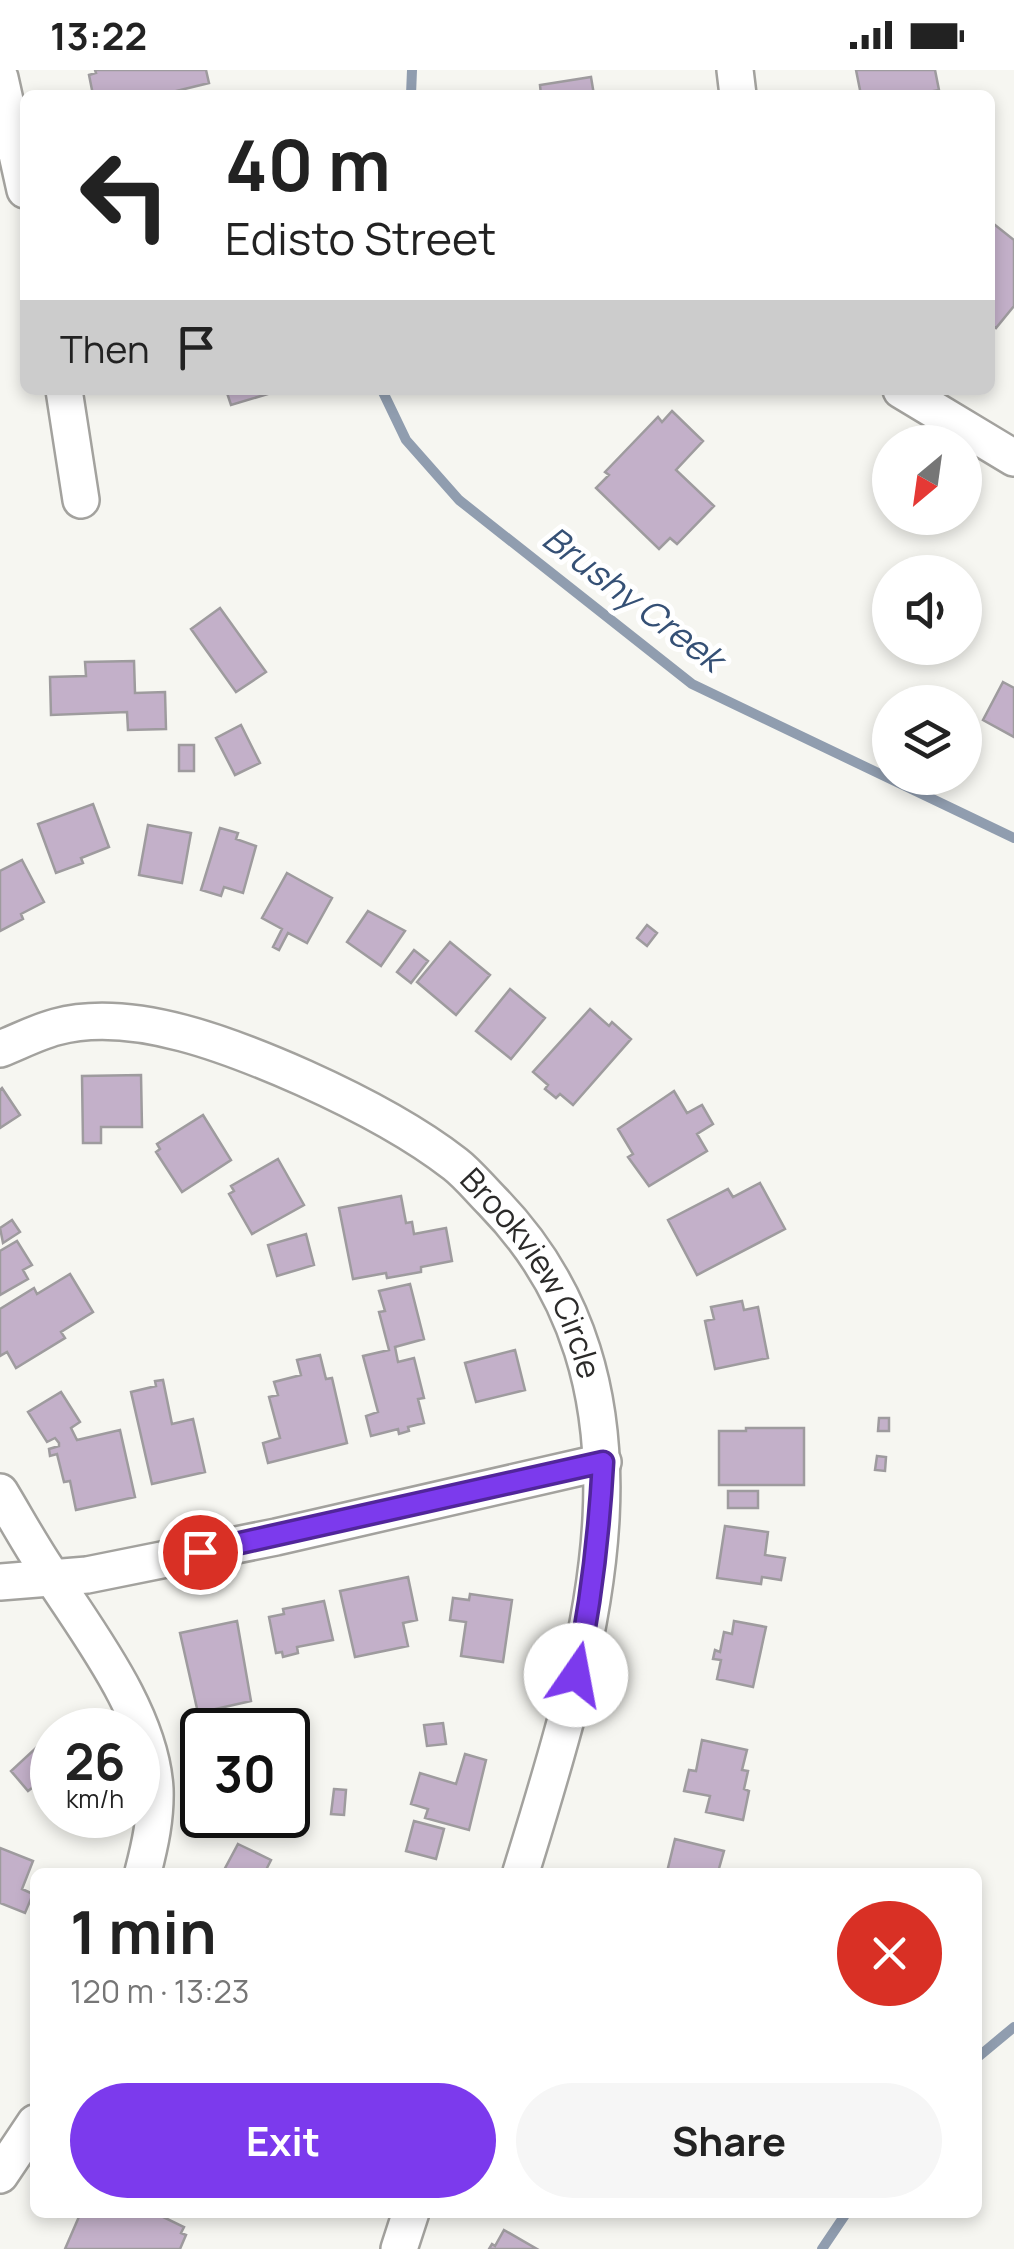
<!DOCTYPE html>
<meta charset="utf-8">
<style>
:root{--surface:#fff;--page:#f6f6f6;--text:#222;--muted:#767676;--accent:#7c3aed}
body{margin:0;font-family:Manrope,sans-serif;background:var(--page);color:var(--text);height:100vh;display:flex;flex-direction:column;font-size:38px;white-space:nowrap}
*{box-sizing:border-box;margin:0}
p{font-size:32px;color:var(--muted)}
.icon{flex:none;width:55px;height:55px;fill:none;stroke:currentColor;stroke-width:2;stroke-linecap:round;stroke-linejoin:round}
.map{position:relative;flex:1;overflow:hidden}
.details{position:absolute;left:30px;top:1798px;width:952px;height:350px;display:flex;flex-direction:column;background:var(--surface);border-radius:15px;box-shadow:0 5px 15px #0003}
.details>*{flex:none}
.guide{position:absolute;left:20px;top:20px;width:975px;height:305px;border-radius:15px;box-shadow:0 5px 15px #0003;background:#fff;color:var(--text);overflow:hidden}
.needle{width:65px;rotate:209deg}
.controls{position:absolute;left:872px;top:355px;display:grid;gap:20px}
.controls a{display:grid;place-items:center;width:110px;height:110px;border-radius:50%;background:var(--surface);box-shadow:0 5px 15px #0003;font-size:50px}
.speed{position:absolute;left:30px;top:1638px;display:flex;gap:20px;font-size:50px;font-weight:700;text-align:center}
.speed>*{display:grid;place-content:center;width:130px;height:130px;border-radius:50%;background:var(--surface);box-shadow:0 5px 15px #0003;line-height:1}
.speed small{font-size:25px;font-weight:400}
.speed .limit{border:5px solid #111;border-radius:15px;background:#fff;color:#111}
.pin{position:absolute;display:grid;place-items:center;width:85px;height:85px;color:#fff;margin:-42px;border:5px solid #fff;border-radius:50%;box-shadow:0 2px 10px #0007}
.me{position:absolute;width:110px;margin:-55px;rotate:12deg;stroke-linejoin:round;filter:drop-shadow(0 0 8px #0008)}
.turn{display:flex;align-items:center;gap:35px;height:210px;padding:0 40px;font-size:45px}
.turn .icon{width:130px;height:130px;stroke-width:2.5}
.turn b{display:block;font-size:70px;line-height:85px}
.then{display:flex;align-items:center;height:95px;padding:0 40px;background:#0003;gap:20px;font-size:38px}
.round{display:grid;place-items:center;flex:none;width:105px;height:105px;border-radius:52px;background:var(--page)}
.head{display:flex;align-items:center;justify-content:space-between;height:170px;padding:0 40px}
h1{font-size:60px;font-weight:700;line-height:75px}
.cta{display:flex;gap:20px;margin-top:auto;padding:20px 40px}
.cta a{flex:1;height:115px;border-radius:60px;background:var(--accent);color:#fff;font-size:40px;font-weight:700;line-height:115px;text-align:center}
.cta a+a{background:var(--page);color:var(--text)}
.status{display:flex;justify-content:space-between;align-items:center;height:70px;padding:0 50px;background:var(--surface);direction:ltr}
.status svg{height:28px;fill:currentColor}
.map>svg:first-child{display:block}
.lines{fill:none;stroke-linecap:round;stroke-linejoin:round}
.stream{stroke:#909daf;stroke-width:10}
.building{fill:#c3b0c9;stroke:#9e9b9e;stroke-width:2.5}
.street-casing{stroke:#a3a29e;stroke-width:40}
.street{stroke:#fff;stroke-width:35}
.route-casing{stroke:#51269a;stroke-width:25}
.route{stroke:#7c3aed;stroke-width:18}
.labels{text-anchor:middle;stroke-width:10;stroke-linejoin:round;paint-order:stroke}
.street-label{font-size:32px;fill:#2b2a29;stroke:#fff}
.water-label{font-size:35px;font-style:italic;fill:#355075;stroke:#fff}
</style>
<div class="status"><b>13:22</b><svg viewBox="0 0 49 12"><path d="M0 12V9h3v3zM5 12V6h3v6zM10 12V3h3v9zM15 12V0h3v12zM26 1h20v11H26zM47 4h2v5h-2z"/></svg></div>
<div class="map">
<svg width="1014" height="2179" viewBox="0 0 1014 2179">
<rect width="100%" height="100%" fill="#f6f6f1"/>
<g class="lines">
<path class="stream" d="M411,25L412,0
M382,320L406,370L459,430L692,614L1014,768
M978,1987L1014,1957
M822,2179L847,2142"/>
</g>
<path class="building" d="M95,0H206L209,13L160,25H93L89,5L96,3Z
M856,0H935L939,20L913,25H861Z
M591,7L594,25H541L540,15Z
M990,151L1014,170V236L996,258L990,254Z
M226,320H281L231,335Z
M672,341L703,371L676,400L714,436L677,474L670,468L659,479L596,418L609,405L605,402L658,347L662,352Z
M220,538L266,602L236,622L191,559Z
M134,591L135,623L165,622L166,659L128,660L127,642L51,645L50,607L86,606L85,592Z
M1003,612L1014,618V667L983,650Z
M241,655L260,693L235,705L216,668Z
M179,675H194V701H179Z
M93,734L109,777L81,788L83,793L56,803L38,754Z
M148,755L191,763L182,813L139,805Z
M220,758L238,763L236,769L256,776L243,823L224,817L221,826L201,820Z
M22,790L44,832L21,844L23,849L0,861V801Z
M287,803L332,828L307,873L288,863L279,880L273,877L282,859L262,848Z
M368,841L405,861L381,896L347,872Z
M647,855L657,863L647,876L637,868Z
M450,872L490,905L456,945L417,912Z
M414,880L428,891L411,913L397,902Z
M510,919L545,948L511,989L476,961Z
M590,939L609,956L612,952L631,969L573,1035L560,1024L556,1028L545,1019L548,1015L533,1002Z
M141,1005L142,1057H101V1073H83L82,1006Z
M2,1018L20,1045L0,1058V1020Z
M674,1021L687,1043L702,1035L713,1054L697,1064L707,1081L649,1116L628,1087L633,1084L618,1059Z
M203,1045L231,1090L182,1122L156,1082L160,1079L157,1074Z
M278,1089L304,1135L252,1164L229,1124L234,1121L231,1116Z
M760,1113L785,1159L697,1205L668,1150L728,1119L733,1127Z
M401,1126L406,1153L412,1152L414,1164L446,1158L452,1191L421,1197V1202L387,1208L386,1203L353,1209L339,1138Z
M12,1150L20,1162L3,1173L0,1158Z
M306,1164L314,1195L277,1206L268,1175Z
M17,1171L32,1195L23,1200L28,1209L0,1225V1181Z
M70,1204L93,1242L61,1262L65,1268L16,1298L7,1282L0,1286V1239L34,1218L37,1224Z
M410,1214L424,1269L395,1277L398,1292L414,1288L424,1328L418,1329L424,1353L408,1357L409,1361L399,1364L398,1359L371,1366L366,1346L378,1342L363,1286L389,1280L379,1242L385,1241L379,1221Z
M742,1231L744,1240L758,1237L768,1288L715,1299L705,1251L714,1249L711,1237Z
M515,1280L525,1320L476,1332L465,1293Z
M320,1285L326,1309L332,1308L347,1373L268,1393L263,1373L280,1368L269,1327L278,1325L274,1312L301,1305L297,1290Z
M163,1310L172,1354L193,1349L205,1402L152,1414L131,1322L156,1316L155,1311Z
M61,1322L80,1352L71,1358L77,1370L120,1360L135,1427L76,1440L70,1411L64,1412L57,1384L50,1386L49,1379L59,1376V1373L55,1368L47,1372L28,1342Z
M879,1348H889V1361H878Z
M746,1358H804V1415H719V1361H746Z
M877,1386L886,1387L885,1401L875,1400Z
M728,1421H758V1438H728Z
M725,1456L768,1462L765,1485L785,1488L781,1510L762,1507L761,1514L717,1508Z
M408,1507L417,1550L403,1553L408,1576L355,1587L340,1521Z
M470,1524L512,1530L503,1592L461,1586L466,1552L450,1550L453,1528L469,1530Z
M324,1531L333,1570L297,1577L298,1583L283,1587L282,1582L276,1583L269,1547L284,1544L283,1539Z
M237,1551L251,1631L198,1643L180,1563Z
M734,1551L766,1557L753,1617L717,1609L721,1590L713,1589L715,1580L720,1582L724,1562L732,1564Z
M443,1653L446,1674L427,1676L424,1655Z
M52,1663V1724L41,1711L28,1721L11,1701Z
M702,1670L747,1680L742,1700L748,1701L744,1719L749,1721L743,1750L706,1742L710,1726L684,1721L689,1700L696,1701Z
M465,1684L486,1690L469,1760L425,1748L428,1739L411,1734L420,1703L456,1714Z
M334,1719L346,1720L344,1745L331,1744Z
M414,1751L444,1759L436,1789L406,1781Z
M675,1769L724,1781L718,1802H667Z
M238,1774L271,1790L266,1800L271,1802H223Z
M0,1778L33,1791L22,1819L33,1824L25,1843L0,1833Z
M81,2142H153L184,2157L181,2163L186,2165L180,2179H65Z
M504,2160L537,2179H489L492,2174L495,2176Z"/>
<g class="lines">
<defs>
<g id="street">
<path d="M735,0L738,25"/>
<path d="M0,8L25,120"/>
<path d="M64,320L81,430"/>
<path d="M901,320L1014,388"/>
<path id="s1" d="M0,979C18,972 37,962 56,957C133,936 234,977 304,1008C355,1031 410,1059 455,1094C468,1104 480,1119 492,1131C676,1319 588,1584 521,1802"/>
<path d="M0,1422C17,1450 33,1480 52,1507C91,1567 151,1645 155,1719C156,1748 150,1775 143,1802"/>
<path d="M0,1512L87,1505L276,1467L603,1392"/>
<path d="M0,2105L35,2053"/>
<path d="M399,2179L411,2142"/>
</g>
</defs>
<use href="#street" class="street-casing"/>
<use href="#street" class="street"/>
</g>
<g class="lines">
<defs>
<path id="route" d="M200,1482L603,1392C599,1465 591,1534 576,1605"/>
</defs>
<use href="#route" class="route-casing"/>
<use href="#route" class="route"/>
</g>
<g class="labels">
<g class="street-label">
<text dy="11" stroke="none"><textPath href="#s1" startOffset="628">Brookview Circle</textPath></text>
</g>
<g class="water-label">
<text transform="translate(633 529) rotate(37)" y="12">Brushy Creek</text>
</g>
</g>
</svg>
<div class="controls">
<a><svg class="needle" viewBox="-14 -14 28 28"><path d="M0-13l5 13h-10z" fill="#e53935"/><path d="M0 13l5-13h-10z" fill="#767676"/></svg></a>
<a><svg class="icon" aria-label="sound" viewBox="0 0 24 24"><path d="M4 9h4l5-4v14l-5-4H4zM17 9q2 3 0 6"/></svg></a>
<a><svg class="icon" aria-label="layers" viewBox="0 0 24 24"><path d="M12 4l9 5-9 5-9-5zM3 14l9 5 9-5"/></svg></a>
</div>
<div class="speed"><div>26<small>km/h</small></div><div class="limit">30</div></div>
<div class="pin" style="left:200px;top:1482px;background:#d93025"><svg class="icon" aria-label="arrive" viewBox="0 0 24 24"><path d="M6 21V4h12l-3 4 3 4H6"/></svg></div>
<svg class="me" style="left:576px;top:1605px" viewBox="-20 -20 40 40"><circle r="19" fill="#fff"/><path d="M0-13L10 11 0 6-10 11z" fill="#7c3aed"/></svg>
<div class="guide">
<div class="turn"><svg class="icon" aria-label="left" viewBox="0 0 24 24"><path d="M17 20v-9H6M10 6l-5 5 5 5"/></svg><div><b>40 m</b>Edisto Street</div></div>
<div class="then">Then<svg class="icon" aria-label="arrive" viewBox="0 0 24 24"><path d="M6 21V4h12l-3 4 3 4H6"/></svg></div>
</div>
<section class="details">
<div class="head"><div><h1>1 min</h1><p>120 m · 13:23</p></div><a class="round" style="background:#d93025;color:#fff"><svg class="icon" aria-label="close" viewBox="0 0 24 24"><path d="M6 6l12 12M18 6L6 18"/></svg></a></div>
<div class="cta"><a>Exit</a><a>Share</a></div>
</section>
</div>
